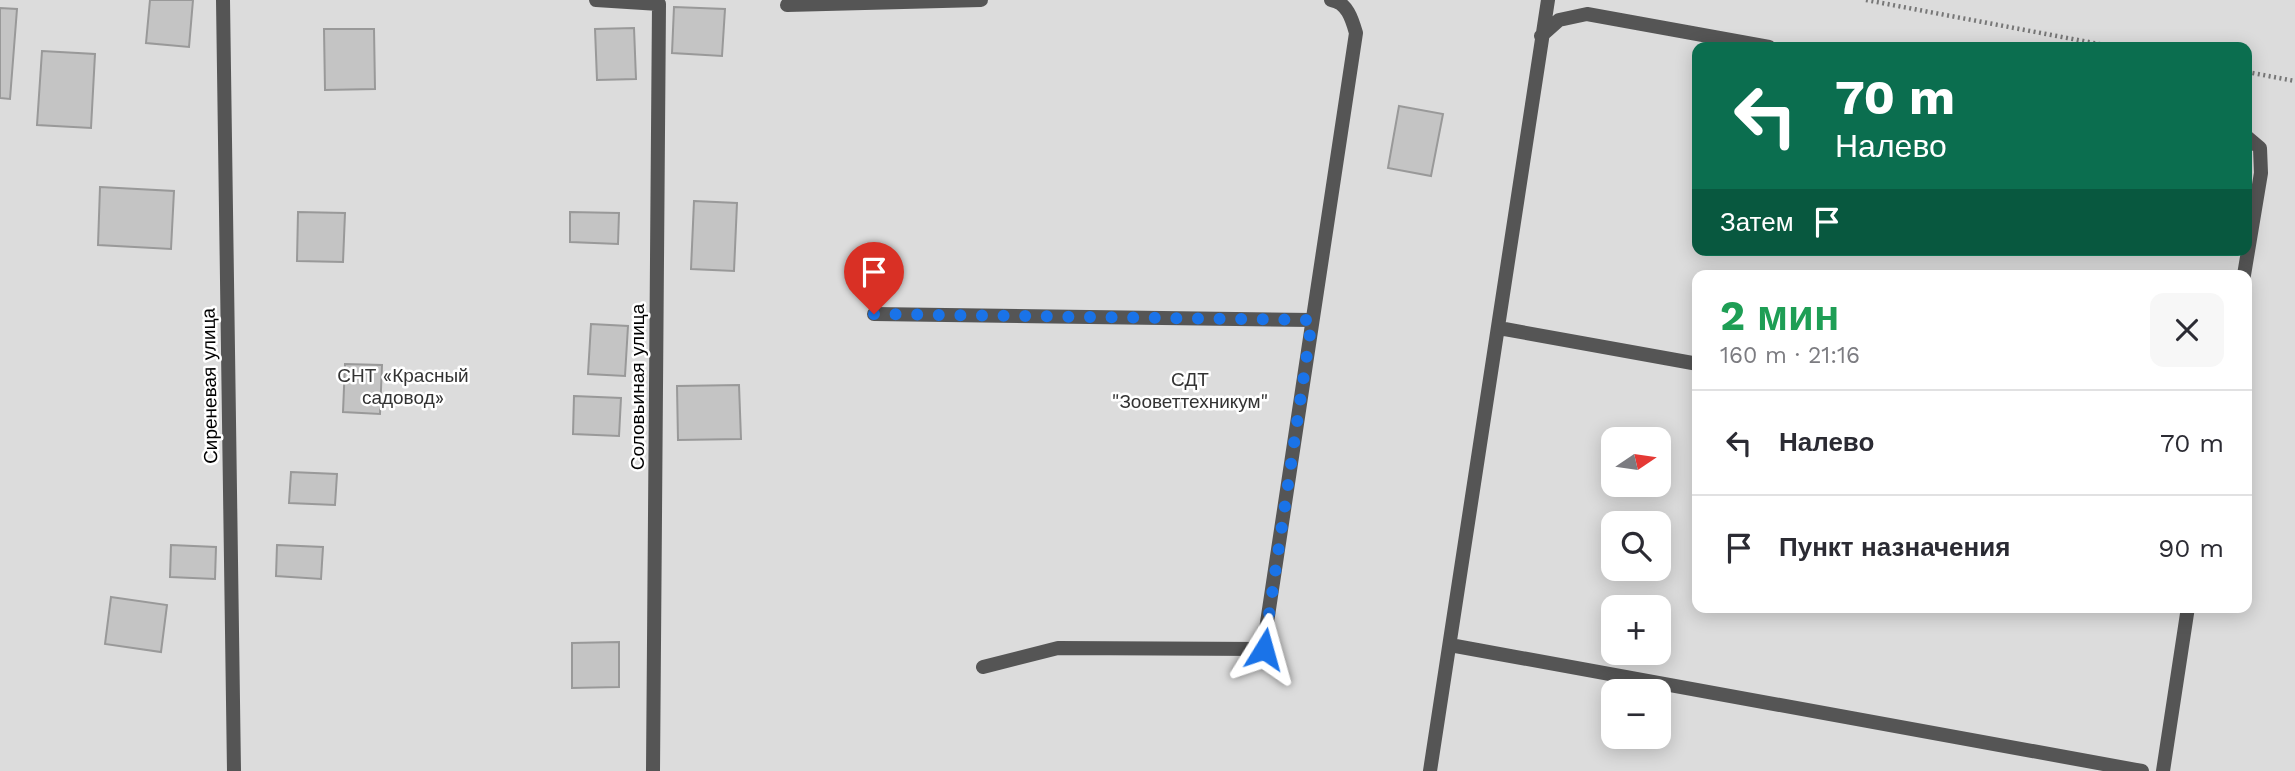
<!DOCTYPE html>
<html lang="ru">
<meta charset="utf-8">
<style>
:root{--surface:#fff;--page:#f7f7f7;--text:#2b2b33;--muted:#7c7c81;--line:#e1e1e2}
body{margin:0;font-family:"Work Sans",sans-serif;background:var(--page);color:var(--text);height:100vh;display:flex;flex-direction:column;font-size:26px;white-space:nowrap}
*{box-sizing:border-box;margin:0}
p{font-size:23px;color:var(--muted)}
.icon{flex:none;width:38px;height:38px;fill:none;stroke:currentColor;stroke-width:2;stroke-linecap:round;stroke-linejoin:round}
.map{position:relative;flex:1;overflow:hidden}
.details{position:absolute;left:1692px;top:270px;width:560px;height:343px;display:flex;flex-direction:column;background:var(--surface);border-radius:14px;box-shadow:0 4px 18px #0003}
.details>*{flex:none}
.banner{position:absolute;left:1692px;top:42px;width:560px;height:214px;border-radius:14px;box-shadow:0 4px 18px #0003;background:#0b6e4f;color:#fff;overflow:hidden}
.needle{width:46px;rotate:77deg}
.controls{position:absolute;left:1601px;top:427px;display:grid;gap:14px}
.controls a{display:grid;place-items:center;width:70px;height:70px;border-radius:14px;background:var(--surface);box-shadow:0 4px 18px #0003;font-size:35px}
.pin{position:absolute;display:grid;place-items:center;width:60px;height:60px;color:#fff;margin:-72px -30px;border-radius:50% 50% 50% 0;rotate:-45deg;box-shadow:0 0 7px #0007}
.pin .icon{rotate:45deg}
.me{position:absolute;width:77px;margin:-38px;rotate:8deg;stroke-linejoin:round;filter:drop-shadow(0 0 5px #0008)}
.turn{display:flex;align-items:center;gap:24px;height:147px;padding:0 28px;font-size:32px}
.turn .icon{width:91px;height:91px;stroke-width:2.5}
.turn b{display:block;font-size:49px;line-height:60px}
.then{display:flex;align-items:center;height:66px;padding:0 28px;background:#0003;gap:14px;font-size:26px}
.round{display:grid;place-items:center;flex:none;width:74px;height:74px;border-radius:14px;background:var(--page)}
.head{display:flex;align-items:center;justify-content:space-between;height:119px;padding:0 28px}
h1{font-size:42px;font-weight:700;line-height:52px;color:#1e9e55}
ul{padding:0;list-style:none}
li{display:flex;align-items:center;gap:21px;height:105px;padding:0 28px;border-top:2px solid var(--line)}
li div{flex:1}
li b{display:block;font-size:26px}
li em{font-style:normal}
.map>svg:first-child{display:block}
.green{fill:#dcdcdc;fill-rule:evenodd}
.building{fill:#c4c4c4;stroke:#999;stroke-width:2}
.lines{fill:none;stroke-linecap:round;stroke-linejoin:round}
.path{stroke:#777;stroke-width:4.5;stroke-dasharray:2 3.5;stroke-linecap:butt}
.service{stroke:#555;stroke-width:14}
.minor{stroke:#555;stroke-width:14}
.route{stroke:#1a73e8;stroke-width:12;stroke-dasharray:0 21.6}
.labels{text-anchor:middle;stroke-width:5;stroke-linejoin:round;paint-order:stroke}
.park-label{font-size:19px;fill:#333;stroke:#fff}
.street-label{font-size:19px;fill:#000;stroke:#fff}
</style>
<div class="map">
<svg width="2295" height="771" viewBox="0 0 2295 771">
<rect width="100%" height="100%" fill="#fff"/>
<path class="green" d="M0,0H2295V771H0ZM1698,47H2247V250H1698ZM1698,275H2247V607H1698ZM1614,439H1659V485H1614ZM1614,523H1659V569H1614ZM1614,607H1659V653H1614ZM1614,691H1659V737H1614Z"/>
<path class="building" d="M150,0H193L189,47L146,43Z
M674,7L725,9L722,56L672,53Z
M0,8L17,9L10,99L0,98Z
M634,28L636,79L597,80L595,29Z
M324,29H374L375,89L325,90Z
M42,51L95,54L91,128L37,125Z
M1399,106L1443,114L1431,176L1388,168Z
M100,187L174,191L171,249L98,245Z
M694,201L737,203L734,271L691,269Z
M298,212L345,213L343,262L297,261Z
M570,212L619,213L618,244L570,242Z
M591,324L628,326L625,376L588,374Z
M345,364L382,365L380,414L343,412Z
M739,385L741,439L678,440L677,386Z
M574,396L621,398L619,436L573,434Z
M291,472L337,474L335,505L289,503Z
M171,545L216,547L215,579L170,577Z
M277,545L323,547L321,579L276,576Z
M111,597L167,605L161,652L105,644Z
M619,642V687L572,688V643Z"/>
<g class="lines">
<path class="path" d="M1866,0L2115,47
M2247,72L2295,81"/>
<path class="service" d="M787,5L981,0
M1541,36L1559,20L1587,14L1769,47
M2244,275L2261,173L2260,148L2247,137
M874,314L1312,320
M1499,328L1698,364
M1450,645L2142,771
M983,667L1058,648L1263,649L1356,33C1352,19 1347,2 1331,0
M1430,771L1548,0
M2163,771L2188,607"/>
<path class="minor" d="M223,0L234,771
M596,0L659,4L653,771"/>
</g>
<g class="lines">
<path class="route" d="M874,314L1312,320L1264,649"/>
</g>
<g class="labels">
<g class="park-label">
<text x="403" y="382">СНТ «Красный<tspan x="403" dy="22">садовод»</tspan></text>
<text x="1190" y="386">СДТ<tspan x="1190" dy="22">"Зооветтехникум"</tspan></text>
</g>
<g class="street-label">
<text transform="translate(209 386) rotate(-91)" y="7">Сиреневая улица</text>
<text transform="translate(637 387) rotate(-90)" y="7">Соловьиная улица</text>
</g>
</g>
</svg>
<div class="controls">
<a><svg class="needle" viewBox="-14 -14 28 28"><path d="M0-13l5 13h-10z" fill="#e53935"/><path d="M0 13l5-13h-10z" fill="#7c7c81"/></svg></a>
<a><svg class="icon" aria-label="search" viewBox="0 0 24 24"><circle cx="10" cy="10" r="6"/><path d="M15 15l6 6"/></svg></a>
<a>+</a>
<a>−</a>
</div>
<div class="pin" style="left:874px;top:314px;background:#d93025"><svg class="icon" aria-label="arrive" viewBox="0 0 24 24"><path d="M6 21V4h12l-3 4 3 4H6"/></svg></div>
<svg class="me" style="left:1264px;top:649px" viewBox="-20 -20 40 40"><path d="M0-17L14 15 0 8-14 15z" fill="#1a73e8" stroke="#fff" stroke-width="4"/></svg>
<div class="banner">
<div class="turn"><svg class="icon" aria-label="left" viewBox="0 0 24 24"><path d="M17 20v-9H6M10 6l-5 5 5 5"/></svg><div><b>70 m</b>Налево</div></div>
<div class="then">Затем<svg class="icon" aria-label="arrive" viewBox="0 0 24 24"><path d="M6 21V4h12l-3 4 3 4H6"/></svg></div>
</div>
<section class="details">
<div class="head"><div><h1>2 мин</h1><p>160 m · 21:16</p></div><a class="round"><svg class="icon" aria-label="close" viewBox="0 0 24 24"><path d="M6 6l12 12M18 6L6 18"/></svg></a></div>
<ul>
<li><svg class="icon" aria-label="left" viewBox="0 0 24 24"><path d="M17 20v-9H6M10 6l-5 5 5 5"/></svg><div><b>Налево</b></div><em>70 m</em></li>
<li><svg class="icon" aria-label="arrive" viewBox="0 0 24 24"><path d="M6 21V4h12l-3 4 3 4H6"/></svg><div><b>Пункт назначения</b></div><em>90 m</em></li>
</ul>
</section>
</div>
